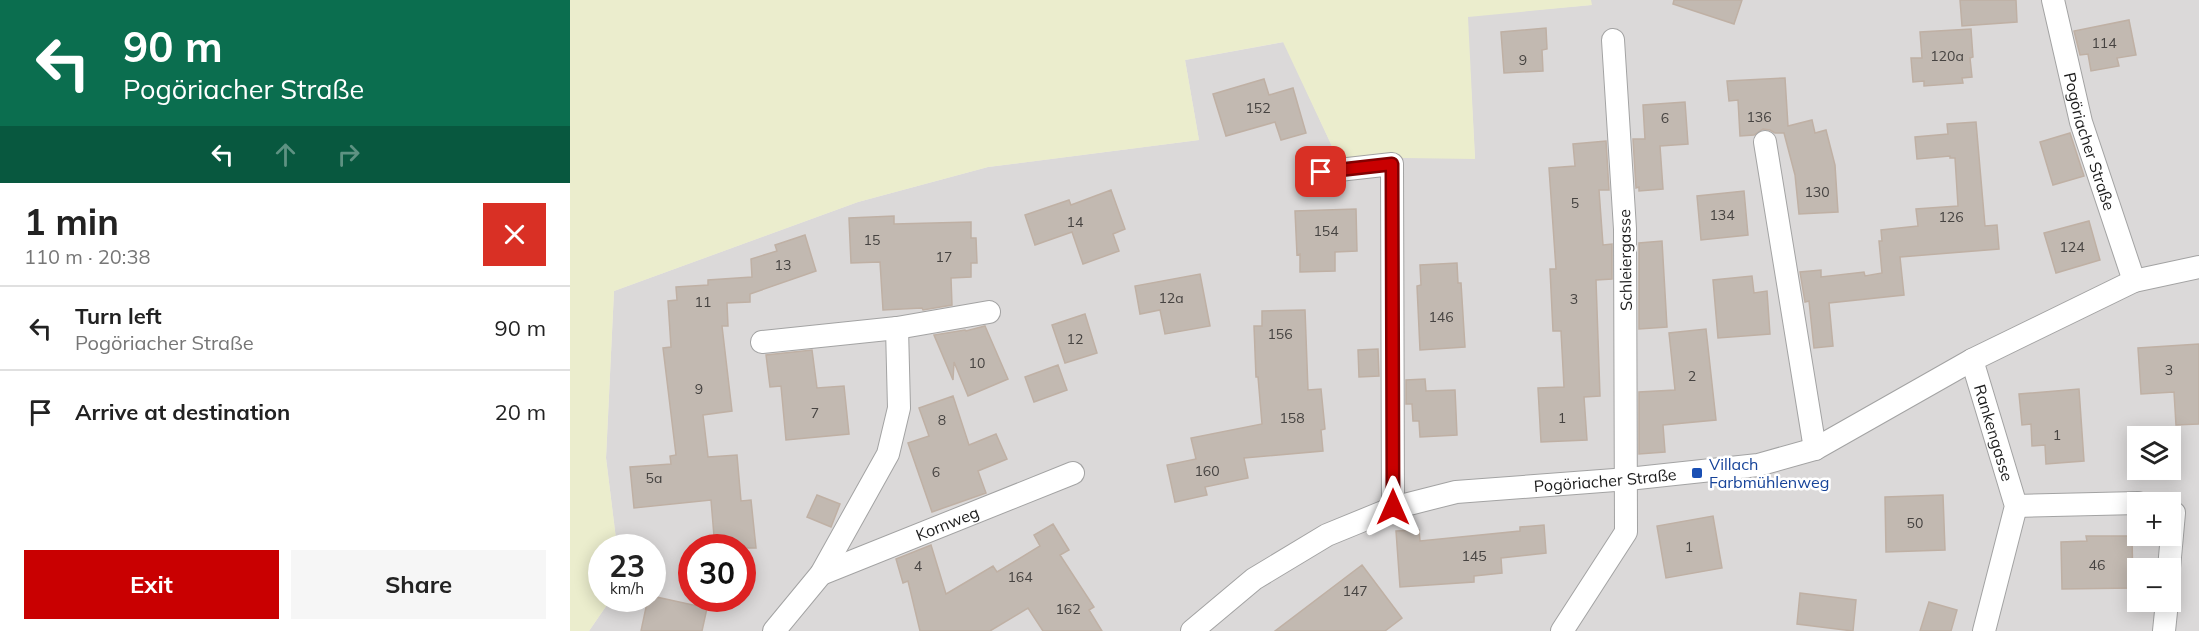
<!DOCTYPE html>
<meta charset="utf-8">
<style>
:root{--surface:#fff;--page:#f6f6f6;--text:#222;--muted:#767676;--line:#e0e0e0;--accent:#c90001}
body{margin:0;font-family:Mulish,sans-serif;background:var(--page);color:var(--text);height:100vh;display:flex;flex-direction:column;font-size:22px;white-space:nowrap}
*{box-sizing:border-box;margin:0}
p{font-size:20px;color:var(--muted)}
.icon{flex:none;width:33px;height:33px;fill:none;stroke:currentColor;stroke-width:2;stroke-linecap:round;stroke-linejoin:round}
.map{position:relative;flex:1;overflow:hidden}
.sheet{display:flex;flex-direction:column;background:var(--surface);width:570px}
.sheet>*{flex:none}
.banner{background:#0b6e4f;color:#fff;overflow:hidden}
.tools{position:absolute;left:1557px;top:426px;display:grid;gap:12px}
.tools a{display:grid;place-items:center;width:54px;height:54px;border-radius:0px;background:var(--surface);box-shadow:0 3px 15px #0003;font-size:30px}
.speed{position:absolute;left:18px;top:534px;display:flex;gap:12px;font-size:30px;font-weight:700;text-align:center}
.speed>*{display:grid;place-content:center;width:78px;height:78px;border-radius:50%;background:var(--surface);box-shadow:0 3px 15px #0003;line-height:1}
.speed small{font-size:15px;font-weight:400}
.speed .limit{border:9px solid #d22;background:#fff;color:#111}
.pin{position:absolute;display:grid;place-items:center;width:51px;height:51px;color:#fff;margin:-26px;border-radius:12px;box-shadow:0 3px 9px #0006}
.me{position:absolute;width:66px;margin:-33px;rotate:0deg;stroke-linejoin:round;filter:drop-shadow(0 0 4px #0008)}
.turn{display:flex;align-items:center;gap:21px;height:126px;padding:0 24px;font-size:27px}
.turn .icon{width:78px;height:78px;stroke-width:2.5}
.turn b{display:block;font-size:42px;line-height:51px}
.lanes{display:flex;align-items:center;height:57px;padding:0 24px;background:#0003;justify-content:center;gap:30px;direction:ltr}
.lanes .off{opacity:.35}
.round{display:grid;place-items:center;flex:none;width:63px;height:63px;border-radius:0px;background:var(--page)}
.summary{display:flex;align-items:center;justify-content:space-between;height:102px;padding:0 24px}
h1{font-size:36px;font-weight:700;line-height:45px}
.action{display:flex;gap:12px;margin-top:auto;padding:12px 24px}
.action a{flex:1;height:69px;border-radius:0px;background:var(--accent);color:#fff;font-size:24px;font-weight:700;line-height:69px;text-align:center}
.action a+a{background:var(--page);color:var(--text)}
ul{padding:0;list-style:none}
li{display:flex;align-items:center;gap:18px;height:84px;padding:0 24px;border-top:2px solid var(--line)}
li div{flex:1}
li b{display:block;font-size:22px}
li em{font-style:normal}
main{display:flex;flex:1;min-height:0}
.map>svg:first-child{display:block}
.residential{fill:#dbd9d9;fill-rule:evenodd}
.farmland{fill:#ebedcd}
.building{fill:#c2b9b1;stroke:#bfb0a4;stroke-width:1.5}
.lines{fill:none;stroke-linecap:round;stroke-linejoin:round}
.street-casing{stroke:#a3a3a3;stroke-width:24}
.street{stroke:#fff;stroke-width:22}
.route-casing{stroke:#830001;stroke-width:15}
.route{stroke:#c90001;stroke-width:10}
.transit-dot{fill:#1a4fb4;stroke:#fff;stroke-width:2}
.labels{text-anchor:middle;stroke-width:5;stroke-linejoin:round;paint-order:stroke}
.number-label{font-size:14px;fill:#464341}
.street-label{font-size:16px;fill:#1c1c1c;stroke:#fff}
.transit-label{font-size:16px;fill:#164399;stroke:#fff;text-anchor:start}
</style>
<main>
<section class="sheet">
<div class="banner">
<div class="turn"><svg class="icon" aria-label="left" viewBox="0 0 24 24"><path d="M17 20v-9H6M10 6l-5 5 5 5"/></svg><div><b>90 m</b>Pogöriacher Straße</div></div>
<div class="lanes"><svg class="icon" aria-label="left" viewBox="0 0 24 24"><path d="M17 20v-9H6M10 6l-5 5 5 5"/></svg><svg class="icon off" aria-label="ahead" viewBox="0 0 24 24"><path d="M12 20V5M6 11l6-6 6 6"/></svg><svg class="icon off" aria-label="right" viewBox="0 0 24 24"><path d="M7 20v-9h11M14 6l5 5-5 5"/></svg></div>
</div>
<div class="summary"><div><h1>1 min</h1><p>110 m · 20:38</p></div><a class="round" style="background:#d93025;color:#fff"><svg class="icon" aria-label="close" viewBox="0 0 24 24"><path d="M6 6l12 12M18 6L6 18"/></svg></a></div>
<ul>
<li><svg class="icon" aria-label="left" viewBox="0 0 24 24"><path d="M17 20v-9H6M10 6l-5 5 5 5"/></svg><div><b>Turn left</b><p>Pogöriacher Straße</p></div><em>90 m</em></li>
<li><svg class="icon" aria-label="arrive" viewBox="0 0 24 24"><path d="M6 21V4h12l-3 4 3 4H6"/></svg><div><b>Arrive at destination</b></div><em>20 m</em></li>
</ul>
<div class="action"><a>Exit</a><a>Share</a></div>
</section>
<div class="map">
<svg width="1629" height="631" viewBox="0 0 1629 631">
<rect width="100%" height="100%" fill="#eeeae2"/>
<path class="residential" d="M1021,0H1629V631H19L41,599L82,598V548L47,547L36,458L44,291L288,202L418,167L629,140L615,60L714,42L767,157L905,158L897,16L1021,5ZM1568,436H1600V470H1568ZM1568,502H1600V536H1568ZM122,548H172V598H122ZM1568,568H1600V602H1568Z"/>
<path class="farmland" d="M0,0H1021L1022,5L898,17L905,159L767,157L713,42L615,60L629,140L418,167L288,202L44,291L36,458L47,547L32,548V598L41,599L19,631H0Z"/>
<path class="building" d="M1104,0H1172L1164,24L1103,4Z
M1390,0H1446L1447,22L1392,26Z
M1559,20L1566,55L1547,58L1549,66L1521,71L1518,54L1510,55L1504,31Z
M976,28L977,49L972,50L973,71L934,73L931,32Z
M1401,29L1403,57L1400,58L1402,77L1392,78L1393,83L1354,86V81L1343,82L1341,58H1352L1350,32Z
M1215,78L1218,126L1242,120L1245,133L1256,130L1265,165L1268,212L1229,214L1225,175L1214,133H1205L1200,130L1193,129L1184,135L1170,136L1168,100L1159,101L1157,81Z
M694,79L699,95L723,88L736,133L711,140L705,122L656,136L643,94Z
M1115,102L1118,144L1090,146L1093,189L1069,191V187L1066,188L1063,139H1075L1073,105Z
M1406,122L1415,226L1427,225L1429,249L1330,257L1334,295L1259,303L1263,346L1244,348L1239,301L1235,302L1230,272L1251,270V277L1294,272L1295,276L1312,273L1309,241H1312L1311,230L1348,226L1346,209L1388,206L1385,158H1380V156L1347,159L1345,137L1378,134L1377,124Z
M1500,133L1514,176L1483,185L1470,142Z
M1036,141L1039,190H1029L1033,245L1042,244V279L1026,280L1030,396L1014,397L1017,440L971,442L968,388L994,387L991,331H983L980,269H986L979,168L1005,166L1003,144Z
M541,190L555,229L543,234L549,251L513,264L502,232L465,245L455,215L499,200L501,205Z
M1174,191L1178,235L1131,240L1127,196Z
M786,209L787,251L765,252V271L730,272V254L727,255L725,211Z
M324,216V224L401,222V238H406L407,263H401V277L381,278L382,305L353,310L352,308L313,310L310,262L281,263L279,218Z
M1519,221L1530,260L1486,273L1474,233Z
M235,235L246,271L180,294V302L157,303L158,326H152L162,411L133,415L138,457L167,455L171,501L181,500L186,548H145L141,500L64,508L60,467L101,464L100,456L106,455L93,348L101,347L98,301L107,300L106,287L138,285V280L182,277L181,259L207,251L205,245Z
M1092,241L1097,327L1069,329V243Z
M887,263L888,283H891L895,347L850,350L847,286L851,285L850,265Z
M630,274L640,326L595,334L590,310L570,314L565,286Z
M1182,276L1184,293L1197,291L1200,334L1148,338L1143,280Z
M735,310L738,390L751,389L755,429L751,430L753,451L674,458L678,478L635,487L637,495L605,502L597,465L626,459L621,438L692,424L688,377H686L684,326H692V311Z
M515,314L527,353L495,363L482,325Z
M415,326L438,379L398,396L384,362L383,380L364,335L395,330L396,331Z
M1136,329L1146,420L1093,425L1095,452L1069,454V392L1105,390L1099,333Z
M1629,344V424L1606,425L1604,392L1571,394L1568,348Z
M808,349L809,376L789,377L788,350Z
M242,350L247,388L274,386L279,434L216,440L211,386L200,387L196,355Z
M488,365L497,390L464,402L455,377Z
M855,379L856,391L885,390L887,435L850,437L849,421H843L842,404H836V380Z
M1509,389L1514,461L1476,464L1475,445L1462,446L1461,424L1452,425L1449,394Z
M383,396L399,445L426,434L437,459L408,471L416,493L362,512L338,443L359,436L349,408Z
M247,495L270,504L261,527L237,517Z
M1373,495L1375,550L1316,552L1315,497Z
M1143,516L1152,568L1096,578L1087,526Z
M483,524L499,550L490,555L524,607L519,610L532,631H473L458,608L420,631H350L338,581L333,583L326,559L361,545L376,594L423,566L427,572L470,546L464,535Z
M974,525L976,553L931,558L932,573L904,576V582L830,587L826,531L849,530L850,541L950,531V527Z
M1516,536H1562L1563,588L1492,589L1491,542L1517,541Z
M792,565L832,618L815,631H705Z
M1230,593L1286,600L1283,631L1227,624Z
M82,596L137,608L132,631H71L78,598H82Z
M1359,602L1387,610L1381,631H1350Z"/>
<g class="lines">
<defs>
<g id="street">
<path id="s1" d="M1483,0L1511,122L1564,281"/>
<path d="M1195,142L1245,449"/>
<path d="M751,172L822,164L823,508"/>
<path d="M192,342L327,328L419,312"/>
<path id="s2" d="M1402,360L1446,506L1414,631"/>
<path d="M1446,506L1568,503"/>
<path d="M1599,568L1604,513L1600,511"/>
<path id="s3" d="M251,574L503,473"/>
<path d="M204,631L251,574L318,454L329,408L327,328"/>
<path id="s4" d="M622,631L684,579L757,535L823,508L886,492L1058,479L1188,465L1245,449L1402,360L1564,281L1629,267"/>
<path d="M992,631L1056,532L1055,229L1043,40"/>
<path d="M1594,631L1597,602"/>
</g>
</defs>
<use href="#street" class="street-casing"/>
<use href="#street" class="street"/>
</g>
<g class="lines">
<defs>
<path id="route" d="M751,172L822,164L823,507"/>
</defs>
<use href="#route" class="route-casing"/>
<use href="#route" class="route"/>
</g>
<rect class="transit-dot" x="1121" y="467" width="12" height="12" rx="3"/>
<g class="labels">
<g class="number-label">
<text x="1534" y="48">114</text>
<text x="1377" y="61">120a</text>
<text x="953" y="65">9</text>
<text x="688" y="113">152</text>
<text x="1189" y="122">136</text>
<text x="1095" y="123">6</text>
<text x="1247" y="197">130</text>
<text x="1005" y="208">5</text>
<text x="1152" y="220">134</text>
<text x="1381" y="222">126</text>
<text x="505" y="227">14</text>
<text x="756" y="236">154</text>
<text x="302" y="245">15</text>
<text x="1502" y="252">124</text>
<text x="374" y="262">17</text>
<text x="213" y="270">13</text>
<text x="601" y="303">12a</text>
<text x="1004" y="304">3</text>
<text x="133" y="307">11</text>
<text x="871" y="322">146</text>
<text x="710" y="339">156</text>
<text x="505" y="344">12</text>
<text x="407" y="368">10</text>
<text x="1599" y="375">3</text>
<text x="1122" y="381">2</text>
<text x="129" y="394">9</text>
<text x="245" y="418">7</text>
<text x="722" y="423">158</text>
<text x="992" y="423">1</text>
<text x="372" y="425">8</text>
<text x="1487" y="440">1</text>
<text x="637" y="476">160</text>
<text x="366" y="477">6</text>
<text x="84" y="483">5a</text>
<text x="1345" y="528">50</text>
<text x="1119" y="552">1</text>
<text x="904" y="561">145</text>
<text x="1527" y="570">46</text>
<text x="348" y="571">4</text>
<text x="450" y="582">164</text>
<text x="785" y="596">147</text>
<text x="498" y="614">162</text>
</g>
<g class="street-label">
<text dy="6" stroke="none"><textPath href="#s1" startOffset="146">Pogöriacher Straße</textPath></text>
<text transform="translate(1055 260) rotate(-91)" y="6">Schleiergasse</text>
<text dy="6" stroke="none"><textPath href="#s2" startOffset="76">Rankengasse</textPath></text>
<text dy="6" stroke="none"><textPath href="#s4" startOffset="452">Pogöriacher Straße</textPath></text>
<text dy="6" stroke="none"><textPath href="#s3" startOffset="136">Kornweg</textPath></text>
</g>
<g class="transit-label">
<text x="1139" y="470">Villach<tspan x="1139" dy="18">Farbmühlenweg</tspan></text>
</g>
</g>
</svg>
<div class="tools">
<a><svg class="icon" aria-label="layers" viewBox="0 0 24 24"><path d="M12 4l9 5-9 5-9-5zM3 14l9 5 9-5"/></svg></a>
<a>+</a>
<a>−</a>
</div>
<div class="speed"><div>23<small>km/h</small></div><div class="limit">30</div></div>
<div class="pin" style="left:751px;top:172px;background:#d93025"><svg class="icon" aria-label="arrive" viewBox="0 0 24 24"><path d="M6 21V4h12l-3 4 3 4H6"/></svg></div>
<svg class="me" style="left:823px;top:507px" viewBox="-20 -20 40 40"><path d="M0-17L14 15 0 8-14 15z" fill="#c90001" stroke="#fff" stroke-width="4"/></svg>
</div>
</main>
